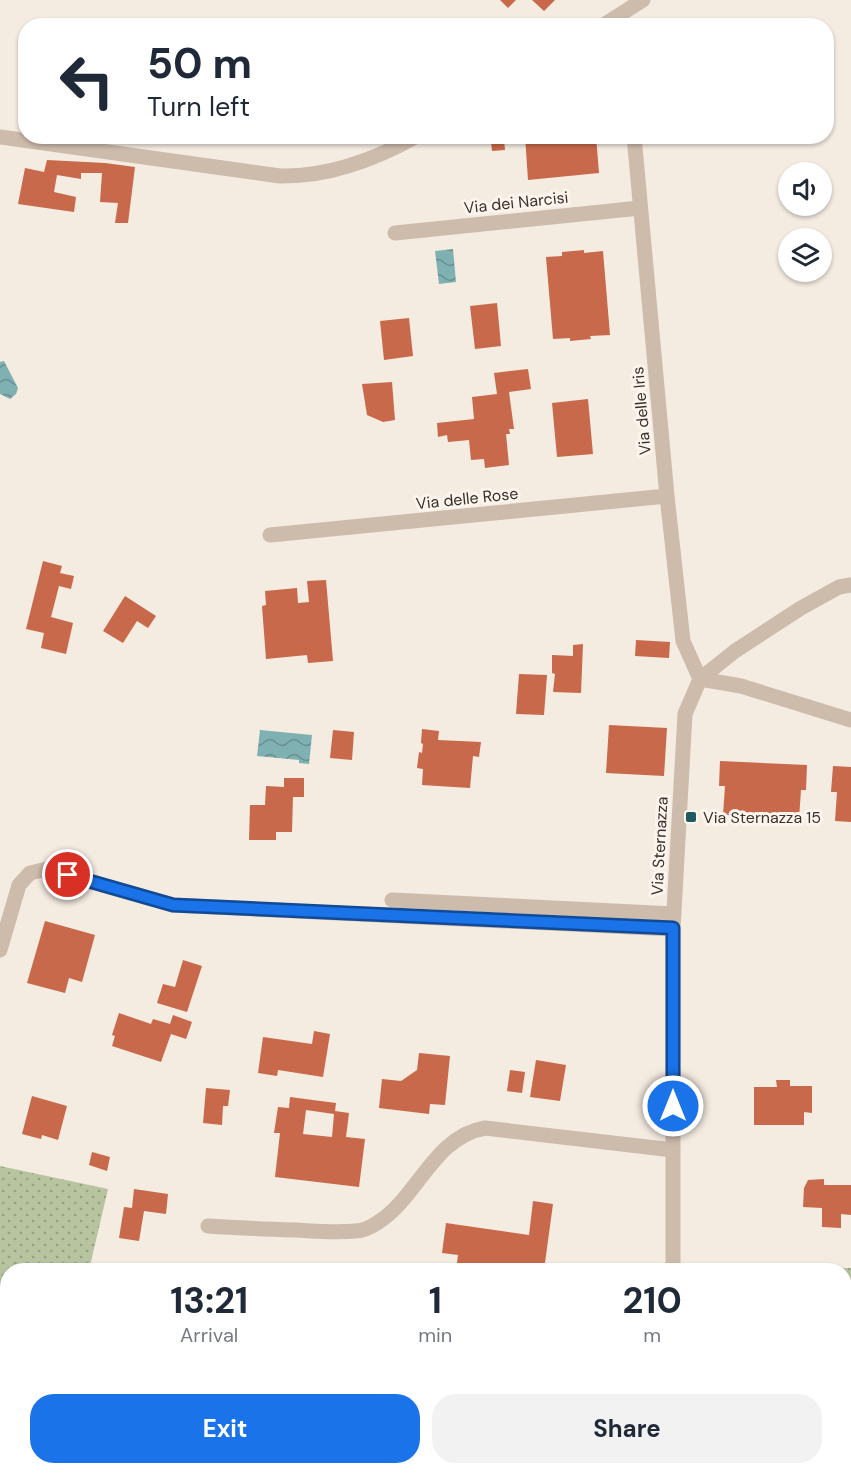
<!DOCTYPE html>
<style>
:root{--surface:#fff;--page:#f2f2f3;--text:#1f2937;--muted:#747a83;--accent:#1a73e8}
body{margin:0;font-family:"DM Sans",sans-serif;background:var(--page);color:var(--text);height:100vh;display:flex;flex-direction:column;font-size:22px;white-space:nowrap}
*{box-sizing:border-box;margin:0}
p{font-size:20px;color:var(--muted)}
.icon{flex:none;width:33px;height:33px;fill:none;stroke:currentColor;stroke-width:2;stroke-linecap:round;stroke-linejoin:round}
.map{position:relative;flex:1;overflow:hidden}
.panel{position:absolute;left:0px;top:1263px;width:852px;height:212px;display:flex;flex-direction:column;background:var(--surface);border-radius:24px 24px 0 0;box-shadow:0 2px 4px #0004}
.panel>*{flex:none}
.banner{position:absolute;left:18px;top:18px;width:816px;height:126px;border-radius:24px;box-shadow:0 2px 4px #0004;background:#fff;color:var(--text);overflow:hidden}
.controls{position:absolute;left:778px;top:162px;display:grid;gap:12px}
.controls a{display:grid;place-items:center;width:54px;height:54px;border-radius:50%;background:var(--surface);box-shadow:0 2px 4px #0004;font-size:30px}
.pin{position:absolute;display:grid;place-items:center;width:51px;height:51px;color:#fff;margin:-26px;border:3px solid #fff;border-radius:50%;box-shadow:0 2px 6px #0007}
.me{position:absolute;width:66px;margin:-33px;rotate:0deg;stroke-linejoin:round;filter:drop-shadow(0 0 4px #0008)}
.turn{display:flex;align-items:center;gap:21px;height:126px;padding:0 30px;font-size:27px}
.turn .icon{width:78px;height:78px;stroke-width:2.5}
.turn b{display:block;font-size:42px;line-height:51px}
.eta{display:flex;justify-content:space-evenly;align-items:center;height:102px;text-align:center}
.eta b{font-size:36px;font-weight:700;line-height:42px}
.primary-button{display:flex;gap:12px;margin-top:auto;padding:12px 30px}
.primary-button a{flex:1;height:69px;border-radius:24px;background:var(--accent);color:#fff;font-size:24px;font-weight:700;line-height:69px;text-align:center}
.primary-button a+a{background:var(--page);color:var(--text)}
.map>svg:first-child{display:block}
.grass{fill:url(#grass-dots)}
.water{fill:url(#water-waves)}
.building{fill:#c8694b;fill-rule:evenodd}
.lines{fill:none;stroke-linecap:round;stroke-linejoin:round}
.minor{stroke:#cdbbac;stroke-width:15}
.route-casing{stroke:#114b97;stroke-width:15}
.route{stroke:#1a73e8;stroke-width:10}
.poi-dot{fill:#1f5a5e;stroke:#fbf5ee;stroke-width:2}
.labels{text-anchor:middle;stroke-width:6;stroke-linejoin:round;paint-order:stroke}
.street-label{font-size:16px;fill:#3b302b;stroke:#fbf5ee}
.poi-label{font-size:16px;fill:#3b302b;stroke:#fbf5ee;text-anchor:start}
</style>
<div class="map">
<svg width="851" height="1474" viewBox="0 0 851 1474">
<defs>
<pattern id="grass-dots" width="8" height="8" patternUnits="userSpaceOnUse" patternTransform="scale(1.5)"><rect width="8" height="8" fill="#b8c4a0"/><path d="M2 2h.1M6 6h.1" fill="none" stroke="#97a083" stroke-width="1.8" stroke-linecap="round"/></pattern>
<pattern id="water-waves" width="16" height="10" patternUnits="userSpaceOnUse" patternTransform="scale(1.5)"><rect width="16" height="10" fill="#7fb0b2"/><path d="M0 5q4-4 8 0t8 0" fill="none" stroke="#699091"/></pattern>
</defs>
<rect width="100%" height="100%" fill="#f4ebe1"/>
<path class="grass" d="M0,1166L108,1189L89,1270H8L7,1363L0,1361Z
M851,1268V1398H845L844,1270H682Z"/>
<path class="water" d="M453,249L456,282L439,284L435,251Z
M4,361L18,388L16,394L10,399L0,394V362Z
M260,730L312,735L309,764L299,763V760L257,756Z
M10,1467H49L46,1474H17L9,1471Z"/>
<path class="building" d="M500,0H516L508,8Z
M532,0H555L544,11Z
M302,18L317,26H281L284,19L298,25Z
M525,136H596L599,173L528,180Z
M504,140L505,150L492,151L491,142Z
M47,160L105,163L135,167L128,223H115L118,203L100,202L102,173H81V179L57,175L54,192L76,197L74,212L18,204L25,168L44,172Z
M584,250V253L603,251L610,335L590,336L591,339L570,341V338L553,339L546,257L562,256V252Z
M497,303L501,346L475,349L470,306Z
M409,318L413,356L384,360L380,321Z
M528,369L531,389L509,392L514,429H509L510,434H506L509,465L485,468L484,459L471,460L469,440L448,442L447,435L438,437L437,423L474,419L472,397L497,394L494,373Z
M392,382L395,420L383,422L367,415L362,384Z
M588,399L593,454L557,457L552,403Z
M43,561L62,566L60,573L74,576L71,589L59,586L51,617L73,623L66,654L41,648L44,633L26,629Z
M326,580L333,661L308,663L307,655L266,659L262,606L266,605L265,591L297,588L298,603L309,602L307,581Z
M125,596L156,616L148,628L137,621L123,643L103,631Z
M636,640L670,642L669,658L635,656Z
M583,644L581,693L553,692L555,674L552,673V655L573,656V645Z
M519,674L547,675L544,715L516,714Z
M609,725L667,728L664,776L606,773Z
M422,729L439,731L438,740L481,742L479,757L473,756L470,788L422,785L423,769L417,768L419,752L422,753L423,744L421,743Z
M333,730L354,732L352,760L330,758Z
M720,761L807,765L806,790H801L799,819L723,815L725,786H719Z
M833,766L851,767V822L835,821L837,792H831Z
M284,778H304V797H293L292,832H276V840H249L250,805H265L266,786L284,787Z
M45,921L95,935L82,982L69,978L65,993L27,983Z
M183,960L202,966L187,1012L157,1003L163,984L175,987Z
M119,1013L151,1024L153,1019L170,1024L173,1015L192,1022L186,1039L171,1034L161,1062L112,1046L115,1036L112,1035Z
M314,1031L330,1034L323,1077L278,1070L277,1076L258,1073L263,1037L312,1044Z
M419,1053L450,1056L445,1105L430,1104L429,1114L379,1108L382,1079L401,1081L417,1070Z
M536,1060L566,1065L560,1101L530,1097Z
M510,1070L525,1072L522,1093L507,1091Z
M776,1080H790V1086H812V1113L804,1112V1125H754V1087H777Z
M206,1088L230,1090L228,1106H223L222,1125L203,1123Z
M32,1096L67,1106L58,1140L42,1135L41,1139L22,1134Z
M290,1097L336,1103L335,1111L349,1113L346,1137L365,1139L359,1187L275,1177L280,1133H274L278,1107L289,1108ZM306,1110L334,1114L332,1137L303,1134Z
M92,1152L110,1157L107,1171L89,1165Z
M824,1179V1185H851V1215L841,1214V1228L822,1227V1208L803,1207L804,1188L808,1180Z
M134,1189L168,1194L166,1214L144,1211L139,1241L119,1238L124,1207L132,1208Z
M533,1201L553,1204L544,1270H456L458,1255L442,1253L446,1223L529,1235Z
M8,1390V1423L0,1427V1394Z
M130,1467H155L154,1472Z
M354,1467L377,1469V1474H353Z
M503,1467H539L569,1472L568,1474H501Z
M740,1467H776L789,1468L788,1474H739Z"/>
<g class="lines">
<path class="minor" d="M602,26L643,0
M634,136L667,496L683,641L700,679L741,686L851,720
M0,137L280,176C328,177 376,159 417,136
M395,233L640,208
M270,535L667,496
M392,900L674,914
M0,950L19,885L30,873L47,869L173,905L673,929
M208,1226C237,1228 266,1229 295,1230C315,1231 335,1233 355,1231C362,1231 371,1227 377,1223C418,1198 433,1137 485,1128L673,1150
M673,1270V929L685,714L700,679L735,651L801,608L839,587L851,585
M672,1474V1467"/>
</g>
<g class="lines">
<defs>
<path id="route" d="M68,875L173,905L673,928V1106"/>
</defs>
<use href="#route" class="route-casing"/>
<use href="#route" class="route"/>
</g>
<rect class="poi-dot" x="685" y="811" width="12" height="12" rx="3"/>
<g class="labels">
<g class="street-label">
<text transform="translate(516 202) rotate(-6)" y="6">Via dei Narcisi</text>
<text transform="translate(641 411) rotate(-95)" y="6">Via delle Iris</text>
<text transform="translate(467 498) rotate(-6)" y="6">Via delle Rose</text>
<text transform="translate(659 846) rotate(-87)" y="6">Via Sternazza</text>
</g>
<g class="poi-label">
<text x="703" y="823">Via Sternazza 15</text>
</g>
</g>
</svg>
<div class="controls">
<a><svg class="icon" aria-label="sound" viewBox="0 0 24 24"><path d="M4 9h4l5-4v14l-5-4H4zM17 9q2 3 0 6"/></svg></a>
<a><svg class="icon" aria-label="layers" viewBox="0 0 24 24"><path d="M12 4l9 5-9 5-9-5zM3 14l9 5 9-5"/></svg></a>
</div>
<div class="pin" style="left:68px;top:875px;background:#d93025"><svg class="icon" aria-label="arrive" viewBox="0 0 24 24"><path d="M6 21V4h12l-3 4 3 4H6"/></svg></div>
<svg class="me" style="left:673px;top:1106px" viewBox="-20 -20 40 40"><circle r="17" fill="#1a73e8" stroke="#fff" stroke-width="3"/><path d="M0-11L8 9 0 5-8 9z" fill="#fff"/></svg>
<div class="banner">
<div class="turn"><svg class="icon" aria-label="left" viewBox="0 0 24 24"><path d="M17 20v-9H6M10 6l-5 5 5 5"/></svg><div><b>50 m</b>Turn left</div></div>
</div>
<section class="panel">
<div class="eta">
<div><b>13:21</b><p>Arrival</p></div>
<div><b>1</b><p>min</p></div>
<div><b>210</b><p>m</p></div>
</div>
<div class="primary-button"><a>Exit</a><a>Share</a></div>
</section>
</div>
